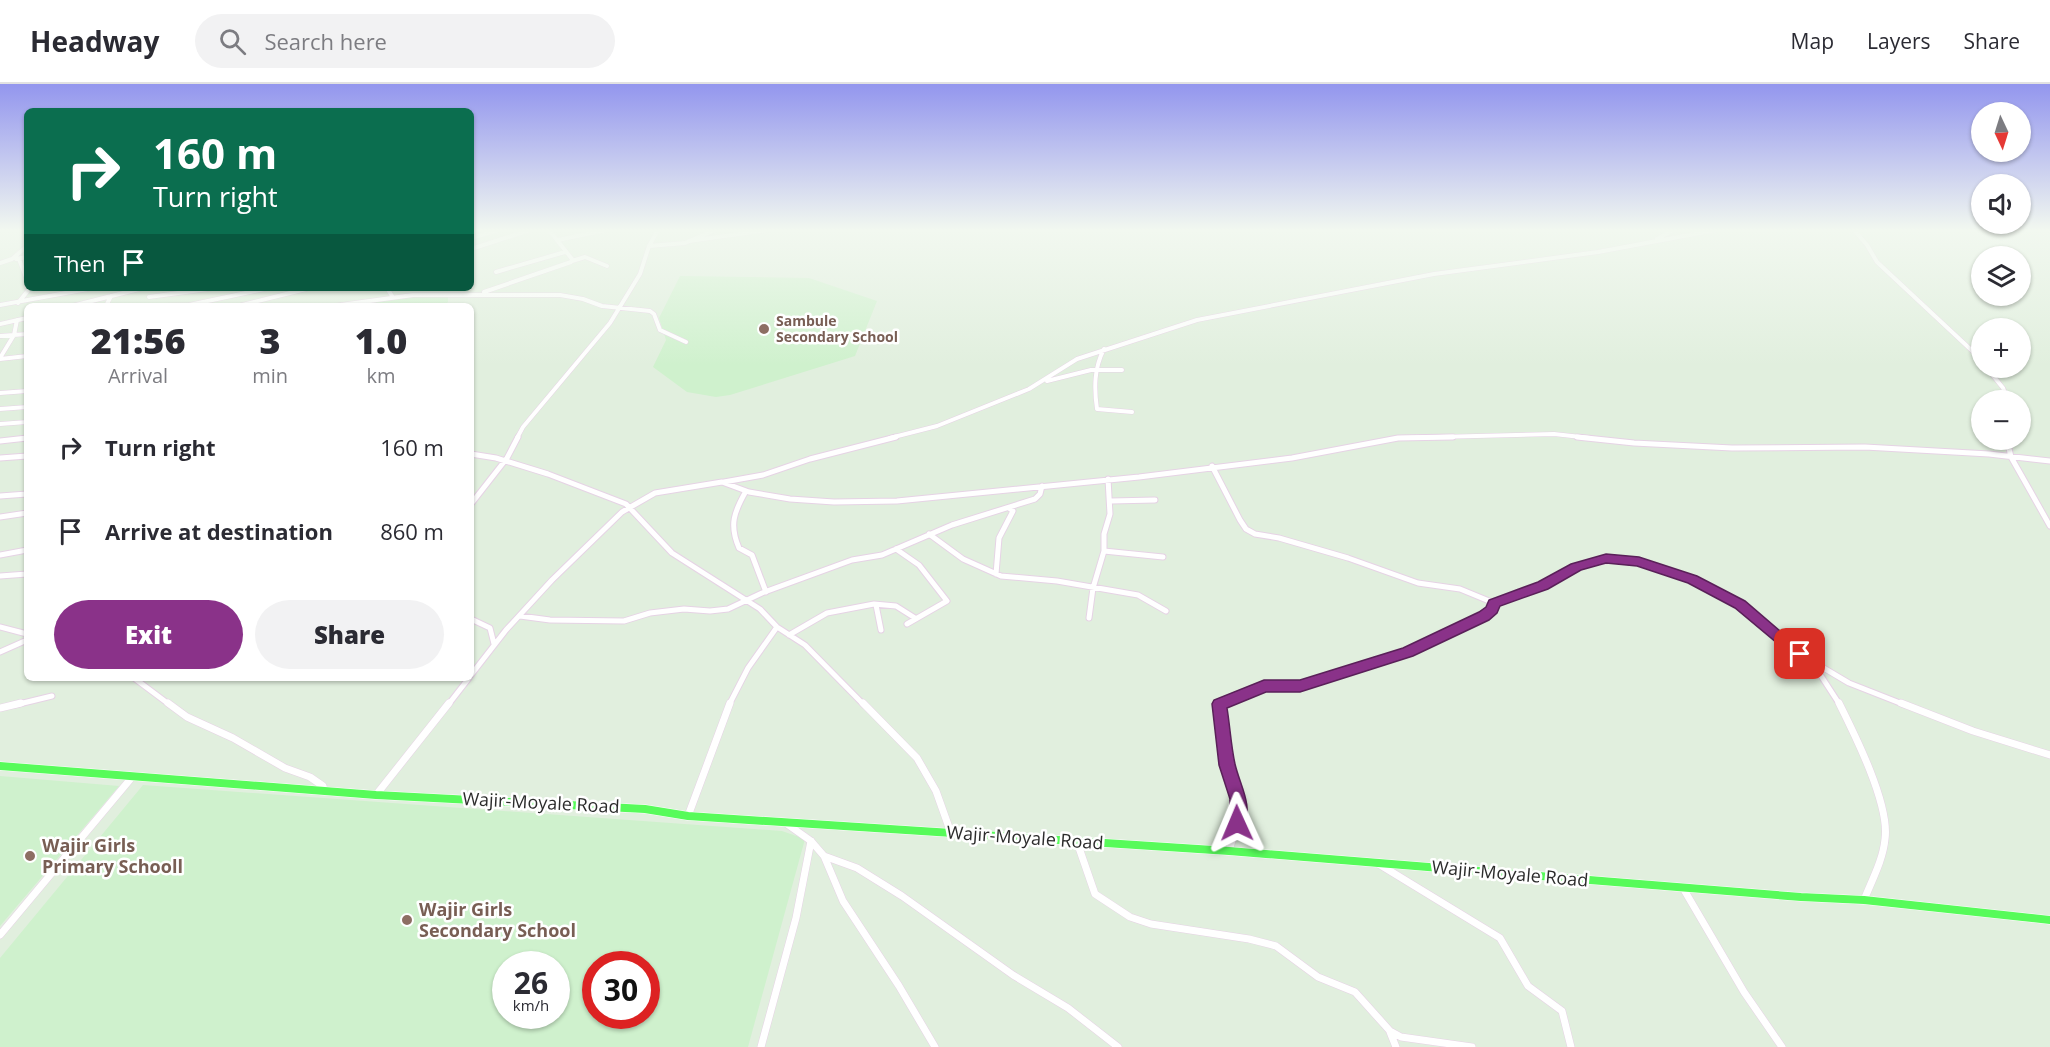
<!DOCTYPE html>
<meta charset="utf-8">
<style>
:root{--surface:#fff;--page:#f2f2f3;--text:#2b2b33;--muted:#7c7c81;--line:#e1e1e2;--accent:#8a3289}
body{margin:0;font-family:"Open Sans",sans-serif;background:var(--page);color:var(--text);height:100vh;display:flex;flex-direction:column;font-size:22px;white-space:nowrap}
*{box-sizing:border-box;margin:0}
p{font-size:20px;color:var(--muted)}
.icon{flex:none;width:33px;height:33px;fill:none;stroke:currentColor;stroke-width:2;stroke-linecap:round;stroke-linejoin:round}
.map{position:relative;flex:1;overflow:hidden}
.details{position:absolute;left:24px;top:219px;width:450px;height:378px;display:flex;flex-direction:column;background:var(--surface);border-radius:9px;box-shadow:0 2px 4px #0004}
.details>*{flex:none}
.top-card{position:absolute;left:24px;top:24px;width:450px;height:183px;border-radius:9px;box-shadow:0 2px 4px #0004;background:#0b6e4f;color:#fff;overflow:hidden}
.needle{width:39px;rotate:176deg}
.controls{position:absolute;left:1971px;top:18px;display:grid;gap:12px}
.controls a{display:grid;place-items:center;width:60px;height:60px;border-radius:50%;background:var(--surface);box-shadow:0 2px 4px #0004;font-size:30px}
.speed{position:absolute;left:492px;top:867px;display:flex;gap:12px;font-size:30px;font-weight:700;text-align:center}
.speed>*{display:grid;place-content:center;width:78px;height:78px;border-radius:50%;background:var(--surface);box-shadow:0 2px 4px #0004;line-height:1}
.speed small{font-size:15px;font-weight:400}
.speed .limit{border:9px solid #d22;background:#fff;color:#111}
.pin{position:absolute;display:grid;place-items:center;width:51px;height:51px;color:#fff;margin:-26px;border-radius:12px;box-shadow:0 3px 9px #0006}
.me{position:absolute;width:66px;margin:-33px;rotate:359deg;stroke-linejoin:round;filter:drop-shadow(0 0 4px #0008)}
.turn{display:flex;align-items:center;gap:21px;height:126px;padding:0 30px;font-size:27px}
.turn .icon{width:78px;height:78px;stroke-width:2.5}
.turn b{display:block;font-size:42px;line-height:51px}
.then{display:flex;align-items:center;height:57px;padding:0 30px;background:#0003;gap:12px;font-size:22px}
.eta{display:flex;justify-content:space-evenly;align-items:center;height:102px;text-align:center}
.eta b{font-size:36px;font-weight:800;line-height:42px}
.action{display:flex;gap:12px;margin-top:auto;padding:12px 30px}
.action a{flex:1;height:69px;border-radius:36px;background:var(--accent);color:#fff;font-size:24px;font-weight:800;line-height:69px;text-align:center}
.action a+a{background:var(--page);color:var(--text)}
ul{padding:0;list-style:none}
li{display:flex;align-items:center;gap:18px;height:84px;padding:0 30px}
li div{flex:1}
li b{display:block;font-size:22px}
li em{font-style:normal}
header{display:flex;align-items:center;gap:36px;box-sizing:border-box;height:84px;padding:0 30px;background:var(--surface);border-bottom:2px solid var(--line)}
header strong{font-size:28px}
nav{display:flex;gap:33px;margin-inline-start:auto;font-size:21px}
.search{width:420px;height:54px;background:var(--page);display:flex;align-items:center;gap:15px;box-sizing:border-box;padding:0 21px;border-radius:33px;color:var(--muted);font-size:22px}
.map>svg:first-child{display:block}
.education{fill:#cff1cd;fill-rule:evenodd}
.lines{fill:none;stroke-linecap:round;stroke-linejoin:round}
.minor-far2-casing{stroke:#e6d3e5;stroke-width:5}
.minor-far1-casing{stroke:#e6d3e5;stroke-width:7}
.minor-casing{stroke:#e6d3e5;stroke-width:8}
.major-casing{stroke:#fff;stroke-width:9}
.minor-far2{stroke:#fff;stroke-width:4}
.minor-far1{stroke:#fff;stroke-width:5}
.minor{stroke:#fff;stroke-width:7}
.major{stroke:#57fb5a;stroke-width:8}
.route{fill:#8a3289;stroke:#5a2059;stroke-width:1.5}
.education-dot{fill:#8d6e63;stroke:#fff;stroke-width:2}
.labels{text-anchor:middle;stroke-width:5;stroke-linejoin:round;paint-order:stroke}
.far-education-label{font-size:14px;font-weight:bold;fill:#785e54;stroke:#fff;text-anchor:start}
.near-street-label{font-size:18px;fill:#2c2c2c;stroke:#fff}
.near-education-label{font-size:18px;font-weight:bold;fill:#785e54;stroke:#fff;text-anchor:start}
</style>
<header>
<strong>Headway</strong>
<div class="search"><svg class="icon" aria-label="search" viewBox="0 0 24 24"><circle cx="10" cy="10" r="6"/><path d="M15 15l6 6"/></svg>Search here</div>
<nav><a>Map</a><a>Layers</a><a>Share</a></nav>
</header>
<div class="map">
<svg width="2050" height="963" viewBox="0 0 2050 963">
<rect width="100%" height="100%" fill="#e1efde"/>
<path class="education" d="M680,192L809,194L877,217L855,272L730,311L716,313L687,308L653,283L666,256L659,234Z
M405,211L448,213V218L443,222H360L366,217Z
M0,692L119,702L0,842Z
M143,701L782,747L805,755L748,963H0V874ZM506,880H556V932H506ZM596,880H646V932H596Z"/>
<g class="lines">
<defs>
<path id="minor-far2" d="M1854,146L1867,161L1877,178L1982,276
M471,154L499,146
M1657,155L1673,146
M558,156L606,146
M689,157L768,146
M649,162L685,159L715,146
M471,165L530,146
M16,175L27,173
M19,175L27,196
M572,177L585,173L607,182
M0,179L12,175L27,162
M496,188L565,168
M387,204L392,212
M484,208L571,178L572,175L549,146
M149,213L215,204
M18,219L30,204
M0,221L93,204
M72,222L143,204
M106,222L111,212
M139,222L189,221L269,204
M238,222L310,204
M333,222L413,211H560L583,215L602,222L650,227L654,230L660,246L686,258
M0,240L27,234
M0,252L27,250
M1104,265C1094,284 1094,304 1097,325L1132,328
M0,274L14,251L17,236
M0,275L27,272
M1987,284L2003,304L2008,316
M1047,297L1091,286H1122
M0,309L27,307
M0,325L27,323
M0,340L27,338
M517,354L523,343L610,239L640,190L649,162L658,146
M890,354L937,342L1029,305L1077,275L1197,236L1434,190L1598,168L1716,146
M1398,354L1554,350L1590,354"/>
<path id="minor-far1" d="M1577,353L1634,359L1732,364L1865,363L1989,370L2050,377
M2007,356L2011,373L2050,442
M0,357L27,354
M471,370L496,374L548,390L626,420L672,469L760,525L777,543L805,561L864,621
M0,374L27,372
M1212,382L1240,436L1246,445L1255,450L1279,454L1348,474L1418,499L1460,505L1494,519
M724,398L763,391L810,375L896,353
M746,407C734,428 729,441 739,464L752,471L766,508
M0,412L27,410
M1111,417L1155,416
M471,420L507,374L518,353
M0,433L27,429
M929,450L963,475L1001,492L1057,497L1138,511L1166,527
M896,465L919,481L947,517L907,540
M1104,467L1163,473
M0,471L27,466
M996,490L999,454L1013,427L1009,424
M0,492L27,490
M876,521L881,546
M520,532L550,536L624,537L650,529L684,525L710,527L728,525L762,509L852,476L882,471L952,441L1035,415L1040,410L1042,402
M1089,534L1093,504L1104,467V450L1110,430L1108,395
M471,535L490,544L494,560
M0,543L27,550
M789,551L827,529L874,520L896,522L915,534
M0,568L27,556
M1814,581L1840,621
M471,591L506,546L552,496L622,428L655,409L722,398L749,408L790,415L834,418L897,417L1139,393L1292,374L1398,354L1453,353
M134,594L170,621
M15,621L52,612
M448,621L469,594
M729,621L748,584L777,543
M1219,621L1264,602H1300L1408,568L1484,532L1492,526L1494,519L1543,502L1566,488L1591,479L1620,475L1639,478L1710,503L1740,521L1800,570L1849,599L1905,621"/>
<path id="minor" d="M168,619L187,633L233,654L285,684L310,693L323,702L324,707
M863,619L917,674L936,707L951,749
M1221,619L1219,620L1227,681L1238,715L1237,739L1229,767
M1839,619C1855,651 1890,721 1885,755C1883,776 1872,796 1864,816
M1901,619L1973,647L2050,671
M0,624L21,619
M376,711L449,619
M688,732L730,619
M787,740L811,757L824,772L857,784L902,812L1013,891L1068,924L1118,963
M1077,758L1095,810L1130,833L1151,840L1249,855L1276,862L1318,893L1355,908L1390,947L1401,953L1472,963
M824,772L843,817L899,902L935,963
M1377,779L1500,854L1528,902L1562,927L1571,963
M1683,804L1744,908L1782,963
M0,851L133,692
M1390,948L1396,963
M761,963L796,834L811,757"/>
<path id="major" d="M0,682L376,711L645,725L688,732L1229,767L1801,813L1864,816L2050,836"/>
</defs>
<use href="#minor-far2" class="minor-far2-casing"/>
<use href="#minor-far1" class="minor-far1-casing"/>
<use href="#minor" class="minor-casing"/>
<use href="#major" class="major-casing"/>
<use href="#minor-far2" class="minor-far2"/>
<use href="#minor-far1" class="minor-far1"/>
<use href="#minor" class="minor"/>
<use href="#major" class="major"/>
</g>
<linearGradient id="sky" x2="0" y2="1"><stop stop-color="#9396ee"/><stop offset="0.52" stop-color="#f2f8f0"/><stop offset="1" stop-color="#f2f8f0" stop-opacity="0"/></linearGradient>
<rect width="2050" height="281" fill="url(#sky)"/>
<path class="route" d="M1606,470L1639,473L1697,492L1745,517L1807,570L1805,574H1795L1735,524L1688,499L1637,482L1606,479L1581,486L1548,505L1500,522L1497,529L1489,536L1413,572L1300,608H1266L1227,624C1230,642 1231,662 1235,680C1240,702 1254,722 1243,744L1237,747L1231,744L1229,739L1230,715L1219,681L1212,620L1214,616L1264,596H1300L1403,564L1479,528L1486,523L1489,516L1538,498L1571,480Z"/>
<g class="education-dot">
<circle cx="764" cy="245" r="6"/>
<circle cx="30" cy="772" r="6"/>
<circle cx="407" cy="836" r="6"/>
</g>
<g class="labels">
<g class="far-education-label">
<text x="776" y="242">Sambule<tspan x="776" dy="16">Secondary School</tspan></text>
</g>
<g class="near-street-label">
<text transform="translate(541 719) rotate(3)" y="6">Wajir-Moyale Road</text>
<text transform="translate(1025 754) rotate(4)" y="6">Wajir-Moyale Road</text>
<text transform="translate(1510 790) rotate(5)" y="6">Wajir-Moyale Road</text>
</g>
<g class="near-education-label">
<text x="42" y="768">Wajir Girls<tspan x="42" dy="21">Primary Schooll</tspan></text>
<text x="419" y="832">Wajir Girls<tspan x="419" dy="21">Secondary School</tspan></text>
</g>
</g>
</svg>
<div class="controls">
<a><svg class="needle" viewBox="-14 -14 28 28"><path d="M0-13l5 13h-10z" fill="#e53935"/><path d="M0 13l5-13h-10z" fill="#7c7c81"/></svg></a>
<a><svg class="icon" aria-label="sound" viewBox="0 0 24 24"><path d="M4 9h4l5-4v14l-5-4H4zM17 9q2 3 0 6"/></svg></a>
<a><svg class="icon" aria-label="layers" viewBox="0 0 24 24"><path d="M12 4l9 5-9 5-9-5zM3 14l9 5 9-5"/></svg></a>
<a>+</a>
<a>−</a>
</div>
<div class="speed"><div>26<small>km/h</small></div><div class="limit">30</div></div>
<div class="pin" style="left:1800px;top:570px;background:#d93025"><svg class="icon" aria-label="arrive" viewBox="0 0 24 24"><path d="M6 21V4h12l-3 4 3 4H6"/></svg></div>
<svg class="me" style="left:1237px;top:739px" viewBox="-20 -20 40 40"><path d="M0-17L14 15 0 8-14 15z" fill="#8a3289" stroke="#fff" stroke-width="4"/></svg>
<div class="top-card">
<div class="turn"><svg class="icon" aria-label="right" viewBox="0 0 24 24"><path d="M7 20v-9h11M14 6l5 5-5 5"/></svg><div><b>160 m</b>Turn right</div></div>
<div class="then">Then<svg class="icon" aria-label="arrive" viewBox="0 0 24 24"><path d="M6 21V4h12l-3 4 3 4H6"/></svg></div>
</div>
<section class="details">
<div class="eta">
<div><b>21:56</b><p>Arrival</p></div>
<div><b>3</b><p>min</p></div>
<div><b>1.0</b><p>km</p></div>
</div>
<ul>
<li><svg class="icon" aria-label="right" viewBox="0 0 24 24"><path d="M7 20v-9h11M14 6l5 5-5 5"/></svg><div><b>Turn right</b></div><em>160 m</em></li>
<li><svg class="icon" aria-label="arrive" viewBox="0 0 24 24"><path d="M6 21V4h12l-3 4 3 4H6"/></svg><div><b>Arrive at destination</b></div><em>860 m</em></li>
</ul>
<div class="action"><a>Exit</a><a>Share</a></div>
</section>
</div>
